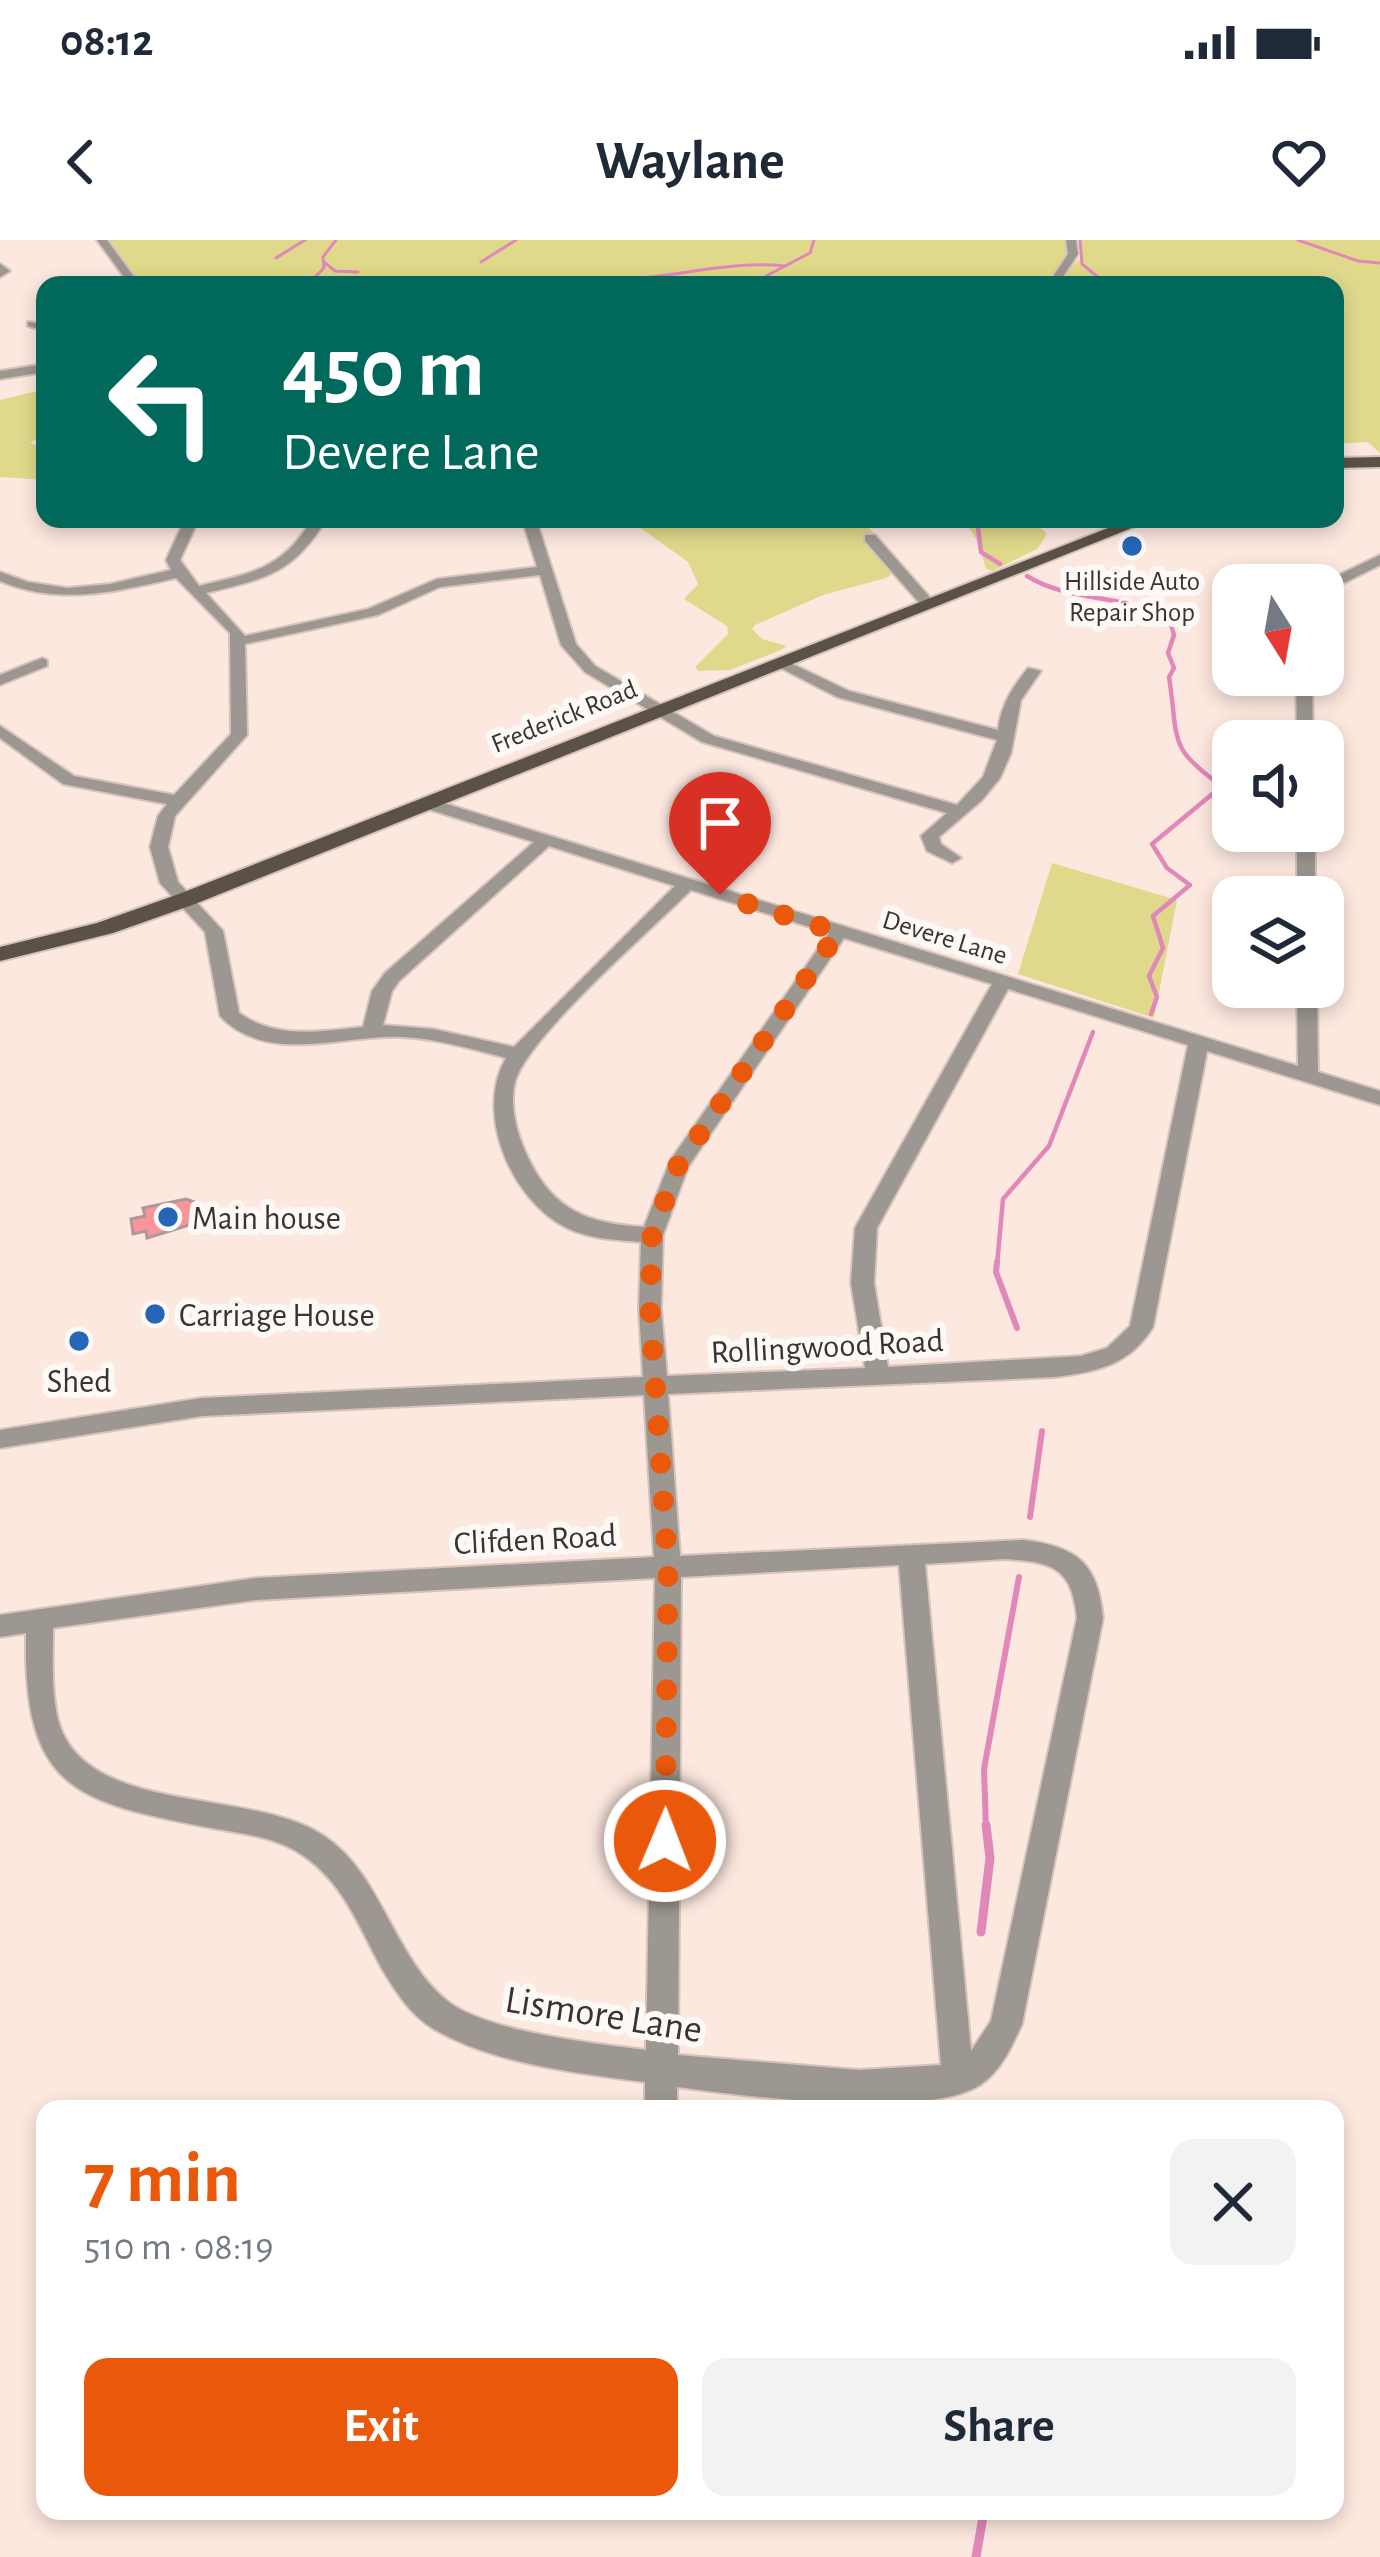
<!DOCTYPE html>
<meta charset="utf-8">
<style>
:root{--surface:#fff;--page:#f2f2f3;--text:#1f2937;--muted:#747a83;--accent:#ea580c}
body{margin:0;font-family:"Alegreya Sans",sans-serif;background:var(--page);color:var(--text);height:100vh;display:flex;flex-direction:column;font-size:45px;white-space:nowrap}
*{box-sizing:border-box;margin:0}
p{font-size:39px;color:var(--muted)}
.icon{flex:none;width:66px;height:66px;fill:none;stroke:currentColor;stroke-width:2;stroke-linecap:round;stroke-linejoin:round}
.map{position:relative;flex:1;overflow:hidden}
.details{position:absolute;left:36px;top:1860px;width:1308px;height:420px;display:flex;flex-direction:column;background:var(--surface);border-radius:24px;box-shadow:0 6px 18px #0003}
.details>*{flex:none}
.guide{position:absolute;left:36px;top:36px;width:1308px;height:252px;border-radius:24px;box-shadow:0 6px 18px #0003;background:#00695c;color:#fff;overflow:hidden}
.needle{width:78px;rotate:169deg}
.fabs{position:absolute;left:1212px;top:324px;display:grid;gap:24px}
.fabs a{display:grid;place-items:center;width:132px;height:132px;border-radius:24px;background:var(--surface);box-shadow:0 6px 18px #0003;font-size:60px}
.pin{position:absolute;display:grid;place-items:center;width:102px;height:102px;color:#fff;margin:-123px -51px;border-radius:50% 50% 50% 0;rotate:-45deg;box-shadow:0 0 12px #0007}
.pin .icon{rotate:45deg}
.me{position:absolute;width:132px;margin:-66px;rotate:1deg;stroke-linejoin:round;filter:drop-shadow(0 0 9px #0008)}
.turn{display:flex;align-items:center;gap:42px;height:252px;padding:0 48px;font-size:54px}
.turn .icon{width:156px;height:156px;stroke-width:2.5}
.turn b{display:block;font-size:84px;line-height:102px}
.round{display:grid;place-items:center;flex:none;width:126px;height:126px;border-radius:24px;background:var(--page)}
.head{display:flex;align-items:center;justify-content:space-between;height:204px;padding:0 48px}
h1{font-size:72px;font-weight:700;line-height:90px;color:var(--accent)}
.action{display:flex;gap:24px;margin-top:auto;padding:24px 48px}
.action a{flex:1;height:138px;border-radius:24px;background:var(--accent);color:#fff;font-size:48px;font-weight:700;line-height:138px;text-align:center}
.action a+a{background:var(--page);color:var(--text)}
.status{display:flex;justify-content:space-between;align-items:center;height:84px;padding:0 60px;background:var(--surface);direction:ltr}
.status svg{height:33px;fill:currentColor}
header{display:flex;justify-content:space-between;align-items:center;height:156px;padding:0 48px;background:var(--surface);font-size:54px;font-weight:700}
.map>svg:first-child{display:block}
.green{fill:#e0d98b}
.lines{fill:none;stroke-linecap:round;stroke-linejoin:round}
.stream-far3{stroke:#e188bb;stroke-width:3}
.stream-far2{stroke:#e188bb;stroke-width:4.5}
.stream-far1{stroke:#e188bb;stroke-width:6}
.stream{stroke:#e188bb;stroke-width:9}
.building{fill:#fa949c;stroke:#ae9899;stroke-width:3}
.minor-casing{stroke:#d6c4bc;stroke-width:4}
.major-casing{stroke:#d6c4bc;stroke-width:4}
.minor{fill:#9c9790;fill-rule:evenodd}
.major{fill:#5b5146;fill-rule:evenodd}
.route{stroke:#ea580c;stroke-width:21;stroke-dasharray:0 37.8}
.poi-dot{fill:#2666b7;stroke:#fdf9f7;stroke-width:4.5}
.labels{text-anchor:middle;stroke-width:12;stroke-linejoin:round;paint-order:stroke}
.far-poi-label{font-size:27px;fill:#3b332f;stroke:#fdf9f7}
.far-street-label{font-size:27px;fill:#3b332f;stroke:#fdf9f7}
.poi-label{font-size:33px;fill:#3b332f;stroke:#fdf9f7;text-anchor:start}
.street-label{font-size:33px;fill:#3b332f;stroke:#fdf9f7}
.near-street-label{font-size:39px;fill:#3b332f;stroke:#fdf9f7}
</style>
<div class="status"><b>08:12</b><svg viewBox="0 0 49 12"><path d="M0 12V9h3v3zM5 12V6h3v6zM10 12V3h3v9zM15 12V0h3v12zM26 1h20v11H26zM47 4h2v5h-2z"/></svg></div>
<header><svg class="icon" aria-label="back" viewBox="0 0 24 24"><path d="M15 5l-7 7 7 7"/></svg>Waylane<svg class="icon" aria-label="heart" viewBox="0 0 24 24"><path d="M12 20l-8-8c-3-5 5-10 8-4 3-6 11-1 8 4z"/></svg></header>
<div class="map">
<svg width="1380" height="2317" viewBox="0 0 1380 2317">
<rect width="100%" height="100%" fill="#fde8df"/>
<path class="green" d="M108,0H1076L1078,18L1071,29L1082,16L1080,0H1380V213L1368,202L1335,204V45H140Z
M45,149V193L30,203L45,209V240L0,237V160Z
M628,279H860L895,315L899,328L886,338L823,355L755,385L752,389L762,399L787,406L781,410L730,430L698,431L695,427L728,394L727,386L684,359L698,344L688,322Z
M963,279H1032L1047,294L1037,309L992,331L986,329L977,300Z
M1052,623L1177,660L1154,778L1018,734Z"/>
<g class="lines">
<path class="stream-far3" d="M1080,0L1082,24L1099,38L1091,45
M1298,0L1358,21L1380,23
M276,18L305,0
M324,22L335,31L358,32
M481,22L516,0
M307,45L324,28L323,17L336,0
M622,45L628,39C681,36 735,20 786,26
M765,45L766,36L810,13L814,0"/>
<path class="stream-far2" d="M977,279L981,312L1000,324
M1027,336C1072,364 1126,352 1170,381L1174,395L1168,413L1174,428L1169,437C1179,499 1166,507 1222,546L1152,604L1167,628L1190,645L1153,676L1163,708L1149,736L1157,757L1151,774
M997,1025L1003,959L1049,906L1093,792"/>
<path class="stream-far1" d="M997,1022L996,1032L1017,1088
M1030,1277L1042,1191
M986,1588L984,1529L1019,1337"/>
<path class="stream" d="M981,1692L990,1618L986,1585
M976,2317L984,2271"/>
</g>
<path class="building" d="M186,959L194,962L199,982L147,998L146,991L133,994L131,979L145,976L143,968Z"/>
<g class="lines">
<defs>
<path id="minor" d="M97,0H107L140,45H130Z
M1066,0H1076L1078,14L1064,35V45H1054V35L1068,14Z
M0,24L10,31L0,37Z
M28,82L45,84V91L28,86Z
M45,124V132L0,139V131Z
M185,279H199L180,320L199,346C252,333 283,329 312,279H326C294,334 264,339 206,353L245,396L368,369L437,339L537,327L522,279H536L576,404L595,426L714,496L957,565L983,537L997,500L837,457L771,423L784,420L849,451L998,490C1001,465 1012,448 1028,428L1041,431L1021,460L1011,513L1000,538L982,560L939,597L941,604L961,618L952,623L927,611L921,596L947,573L702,502L585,432L561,405L540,335L440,347L378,375L245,404L247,495L175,576L168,607L178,642L223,691L239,773C277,800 320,791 363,787L372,751L385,733L534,602L421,567V559L427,558L1298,826L1297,747H1317L1318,832L1380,851V865L1207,811L1153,1087C1130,1125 1096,1132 1055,1137L668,1154L680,1316L1024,1300C1077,1307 1098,1323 1103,1378L1022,1784C1012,1806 1001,1831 980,1845C924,1880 746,1856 677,1847V1869H645V1842C577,1833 494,1824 434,1789C410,1775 394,1749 381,1727C359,1686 343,1643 304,1616C279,1598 246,1594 217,1589C76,1562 23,1552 26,1393L0,1397V1375L256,1338L654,1317L644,1155L202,1176L0,1208V1190L202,1158L643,1137L639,1069L641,1002C616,1000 590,999 567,988C511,960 474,873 506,818C473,809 438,799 403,797C344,794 268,826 220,776L205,692L160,643L150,607L158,576L167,564L63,544L0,498V486L74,536L174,555L231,494L230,393L176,338C114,352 60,366 0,341V332L28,342L67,348L110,344L171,330L166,320ZM549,606L675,646L514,807L433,789L383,785L392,751L399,741ZM691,650L829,693L670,921L644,987C596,984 561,975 535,931C520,905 508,871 515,842C527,797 652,689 691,650ZM844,698L992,744L855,988L851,1043L865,1128L667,1136L661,1069L663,995L688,927ZM1008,749L1188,805L1130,1086L1107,1108L1081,1116L888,1127L874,1043L877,988ZM1005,1319C1052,1322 1072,1327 1077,1378L991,1781L971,1811L925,1324ZM899,1325L941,1825L859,1830L678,1815L681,1337ZM655,1338L646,1810C596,1804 490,1792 450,1763C430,1748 416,1728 404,1707C380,1667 364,1623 324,1596C252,1547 84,1577 58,1480C51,1450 53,1418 53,1388L256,1360Z
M865,295H875L933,361V367H923L865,301Z
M1380,315V325L1328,351L1323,352V345H1318Z
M42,418L47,420V426L0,445V435Z
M1296,435H1312L1313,501H1297Z
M1297,591H1315V657H1297Z"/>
<path id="major" d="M1380,217V227L1335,228V218Z
M1131,279H1154L195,664L113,693L0,721V707L97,683L179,654Z"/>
</defs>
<use href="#minor" class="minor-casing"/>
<use href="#major" class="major-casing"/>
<use href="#minor" class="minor"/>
<use href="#major" class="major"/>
</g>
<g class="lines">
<path class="route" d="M665,1601L668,1328L650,1069L652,995L678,926L838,692L720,655"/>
</g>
<g class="poi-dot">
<circle cx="1132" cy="306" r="12"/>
<circle cx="168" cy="977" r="12"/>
<circle cx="155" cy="1074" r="12"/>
<circle cx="79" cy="1101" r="12"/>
</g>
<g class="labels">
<g class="far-poi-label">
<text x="1132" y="350">Hillside Auto<tspan x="1132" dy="31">Repair Shop</tspan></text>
</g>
<g class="far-street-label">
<text transform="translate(564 476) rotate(-22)" y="9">Frederick Road</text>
<text transform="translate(945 697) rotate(17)" y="9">Devere Lane</text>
</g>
<g class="poi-label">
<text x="192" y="989">Main house</text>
<text x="179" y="1086">Carriage House</text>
<text x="79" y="1152" text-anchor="middle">Shed</text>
</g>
<g class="street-label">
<text transform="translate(827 1105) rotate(-3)" y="12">Rollingwood Road</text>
<text transform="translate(535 1298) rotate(-3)" y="12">Clifden Road</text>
</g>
<g class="near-street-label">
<text transform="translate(604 1773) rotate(9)" y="14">Lismore Lane</text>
</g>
</g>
</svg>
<div class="fabs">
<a><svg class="needle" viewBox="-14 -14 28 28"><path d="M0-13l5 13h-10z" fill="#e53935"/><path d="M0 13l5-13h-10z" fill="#747a83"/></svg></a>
<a><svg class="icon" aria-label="sound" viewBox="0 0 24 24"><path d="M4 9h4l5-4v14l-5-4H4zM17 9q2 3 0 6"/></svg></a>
<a><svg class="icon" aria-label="layers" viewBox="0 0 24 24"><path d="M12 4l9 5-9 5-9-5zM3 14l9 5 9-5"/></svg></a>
</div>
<div class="pin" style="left:720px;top:655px;background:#d93025"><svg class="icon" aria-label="arrive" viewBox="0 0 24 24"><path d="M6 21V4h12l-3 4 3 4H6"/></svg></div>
<svg class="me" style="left:665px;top:1601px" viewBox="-20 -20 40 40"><circle r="17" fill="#ea580c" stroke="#fff" stroke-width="3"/><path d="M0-11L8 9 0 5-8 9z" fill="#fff"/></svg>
<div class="guide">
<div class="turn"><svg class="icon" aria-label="left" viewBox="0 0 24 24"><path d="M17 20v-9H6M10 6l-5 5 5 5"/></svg><div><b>450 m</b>Devere Lane</div></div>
</div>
<section class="details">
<div class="head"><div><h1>7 min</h1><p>510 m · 08:19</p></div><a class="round"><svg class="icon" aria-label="close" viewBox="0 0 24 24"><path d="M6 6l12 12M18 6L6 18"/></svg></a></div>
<div class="action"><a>Exit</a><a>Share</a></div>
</section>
</div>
